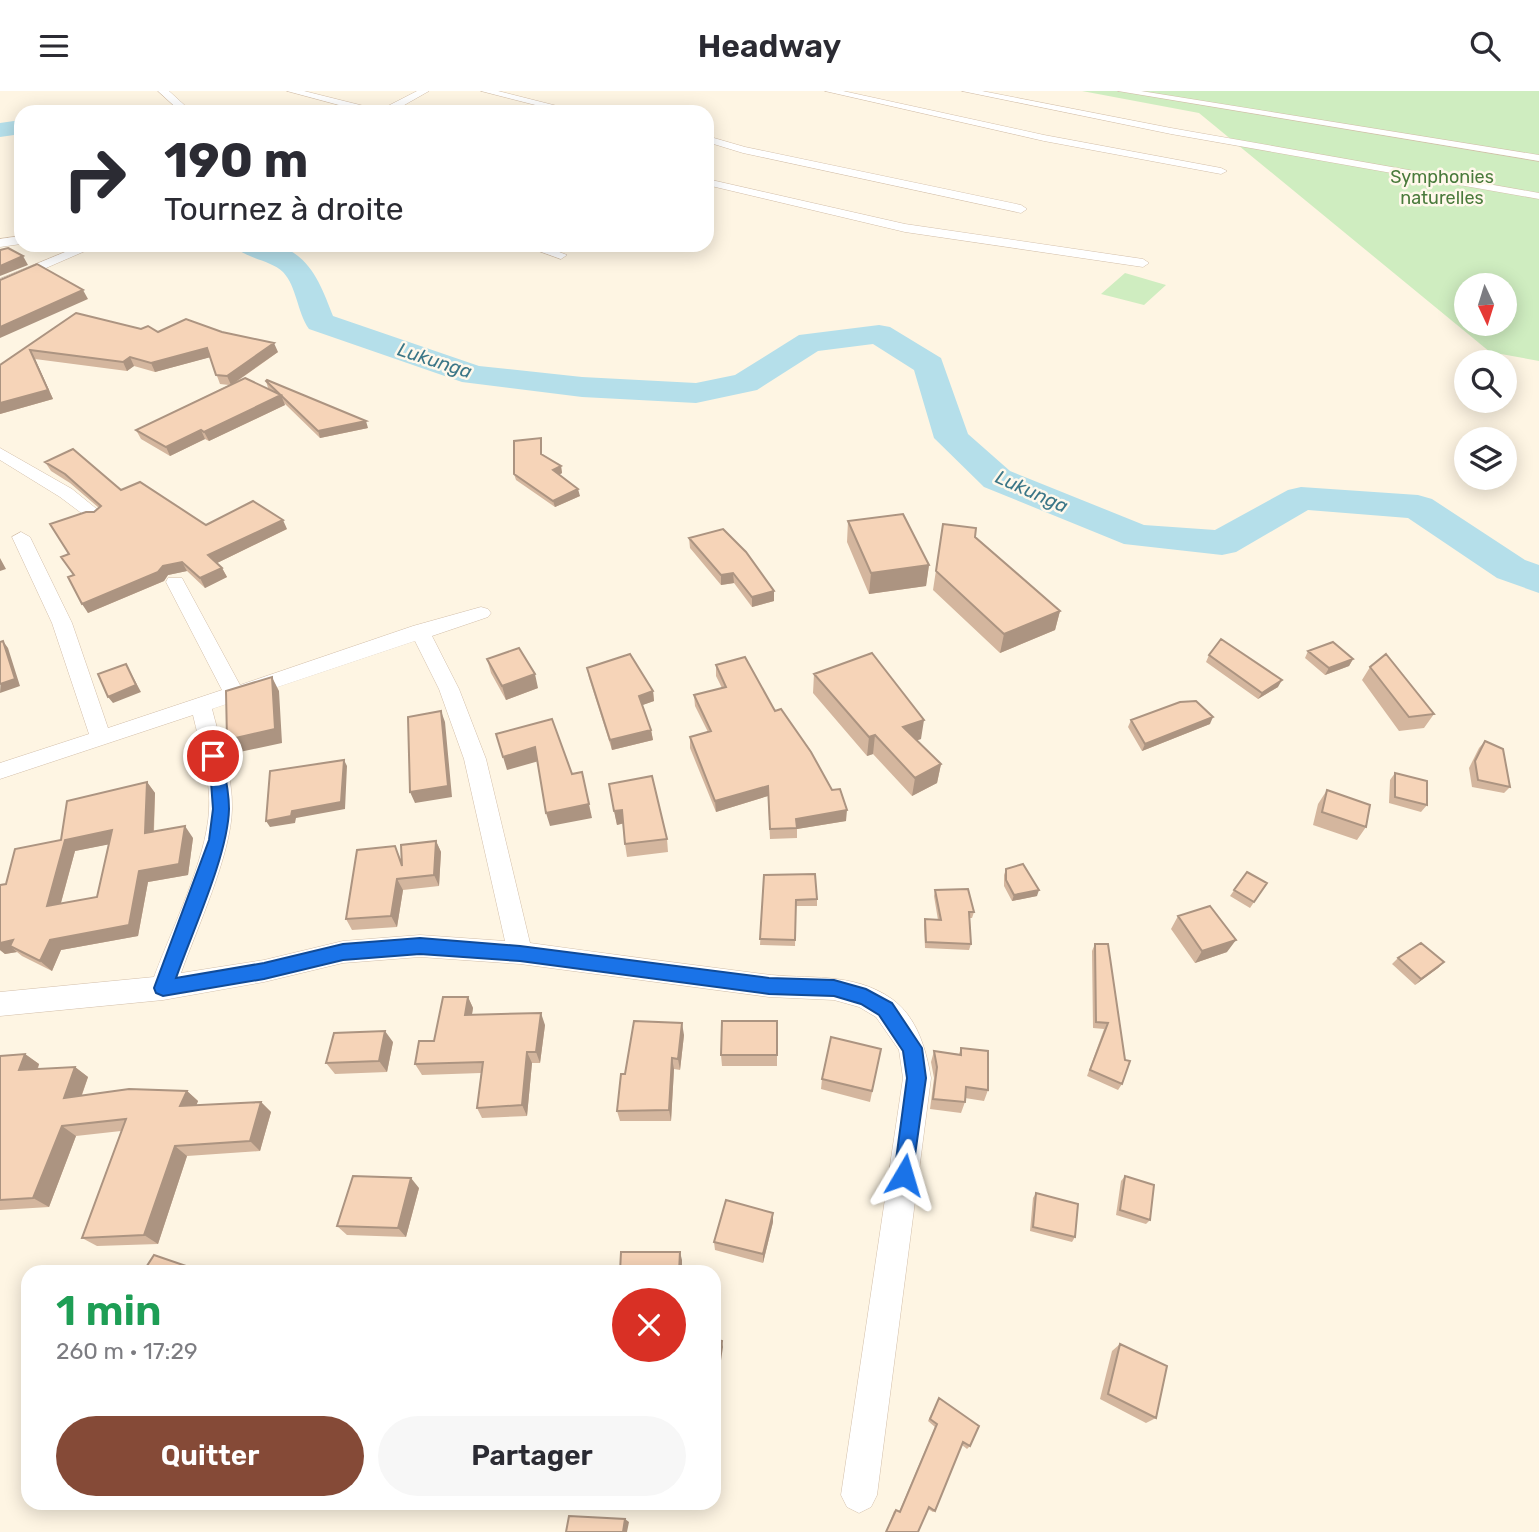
<!DOCTYPE html>
<html lang="fr">
<meta charset="utf-8">
<style>
:root{--surface:#fff;--page:#f7f7f7;--text:#2b2b33;--muted:#7c7c81;--accent:#854a37}
body{margin:0;font-family:Rubik,sans-serif;background:var(--page);color:var(--text);height:100vh;display:flex;flex-direction:column;font-size:26px;white-space:nowrap}
*{box-sizing:border-box;margin:0}
p{font-size:23px;color:var(--muted)}
.icon{flex:none;width:38px;height:38px;fill:none;stroke:currentColor;stroke-width:2;stroke-linecap:round;stroke-linejoin:round}
.map{position:relative;flex:1;overflow:hidden}
.side{position:absolute;left:21px;top:1174px;width:700px;height:245px;display:flex;flex-direction:column;background:var(--surface);border-radius:21px;box-shadow:0 4px 18px #0003}
.side>*{flex:none}
.guide{position:absolute;left:14px;top:14px;width:700px;height:147px;border-radius:21px;box-shadow:0 4px 18px #0003;background:#fff;color:var(--text);overflow:hidden}
.needle{width:46px;rotate:176deg}
.tools{position:absolute;left:1454px;top:182px;display:grid;gap:14px}
.tools a{display:grid;place-items:center;width:63px;height:63px;border-radius:50%;background:var(--surface);box-shadow:0 4px 18px #0003;font-size:35px}
.pin{position:absolute;display:grid;place-items:center;width:60px;height:60px;color:#fff;margin:-30px;border:4px solid #fff;border-radius:50%;box-shadow:0 2px 7px #0007}
.me{position:absolute;width:77px;margin:-38px;rotate:7deg;stroke-linejoin:round;filter:drop-shadow(0 0 5px #0008)}
.turn{display:flex;align-items:center;gap:24px;height:147px;padding:0 35px;font-size:32px}
.turn .icon{width:91px;height:91px;stroke-width:2.5}
.turn b{display:block;font-size:49px;line-height:60px}
.round{display:grid;place-items:center;flex:none;width:74px;height:74px;border-radius:37px;background:var(--page)}
.headline{display:flex;align-items:center;justify-content:space-between;height:119px;padding:0 35px}
h1{font-size:42px;font-weight:600;line-height:52px;color:#1e9e55}
.action{display:flex;gap:14px;margin-top:auto;padding:14px 35px}
.action a{flex:1;height:80px;border-radius:42px;background:var(--accent);color:#fff;font-size:28px;font-weight:600;line-height:80px;text-align:center}
.action a+a{background:var(--page);color:var(--text)}
header{display:flex;justify-content:space-between;align-items:center;height:91px;padding:0 35px;background:var(--surface);font-size:32px;font-weight:600}
.map>svg:first-child{display:block}
.green{fill:#cfedc0;fill-rule:evenodd}
.lines{fill:none;stroke-linecap:round;stroke-linejoin:round}
.river{fill:#b5dfea;fill-rule:evenodd}
.street-casing{stroke:#d3bfaa;stroke-width:1}
.street{fill:#fff;fill-rule:evenodd}
.wall{fill:#d4b69e;fill-rule:evenodd}
.shaded-wall{fill:#ac9481}
.building{fill:#f6d4b8;stroke:#ac9481;stroke-width:2;fill-rule:evenodd}
.route{fill:#1a73e8;stroke:#114b97;stroke-width:2}
.labels{text-anchor:middle;stroke-width:5;stroke-linejoin:round;paint-order:stroke}
.far-park-label{font-size:18px;fill:#497a3b;stroke:#fff8eb}
.far-water-label{font-size:19px;font-style:italic;fill:#3b7687;stroke:#fff8eb}
</style>
<header><svg class="icon" aria-label="menu" viewBox="0 0 24 24"><path d="M4 6h16M4 12h16M4 18h16"/></svg>Headway<svg class="icon" aria-label="search" viewBox="0 0 24 24"><circle cx="10" cy="10" r="6"/><path d="M15 15l6 6"/></svg></header>
<div class="map">
<svg width="1539" height="1441" viewBox="0 0 1539 1441">
<rect width="100%" height="100%" fill="#fef5e3"/>
<path class="green" d="M1082,0H1539V270L1490,261L1199,22ZM1466,194H1505V233H1466Z
M1125,182L1166,194L1144,214L1101,203Z"/>
<g class="lines">
<path class="river" d="M21,29V43L0,46V32Z
M234,154C248,154 265,151 278,155C311,164 322,197 333,225L479,275L582,286L696,292L735,284L799,244L879,234L890,236L941,267L968,343L1010,380L1144,434L1215,439L1288,399L1301,396L1418,404L1432,408L1525,469L1539,474V502L1497,487L1408,427L1308,419L1236,461L1222,464L1124,453L984,396L934,347L914,279L873,253L818,260L757,299L696,312L582,306L462,291L309,238C297,221 297,196 283,181C270,168 244,168 234,154Z"/>
<defs>
<path id="street" d="M158,0H169L192,21H181Z
M287,0H304L380,19L417,0H429L392,21H365Z
M481,0H498L581,21H563Z
M825,0H843L1044,44L1221,77L1227,80L1221,83L1044,50Z
M962,0H982L1171,37L1539,102V108L1171,43Z
M1118,0H1141L1539,64V70Z
M707,45L745,56L1021,114L1027,118L1021,122L743,62L707,51Z
M707,88L905,133L1143,168L1149,172L1143,176L905,141L707,94Z
M21,145V153L0,156V148Z
M82,154H99L0,197V188Z
M522,154H541L567,164L561,168Z
M0,357L72,398L103,423L100,427H88L60,406L0,369Z
M21,441L30,446L72,532L108,637L222,599L166,491L168,487H182L240,594L413,535L481,516L488,518L491,522L488,526L432,545L459,598L486,668L530,852C608,863 686,873 763,883C808,889 852,880 892,908C917,926 926,958 931,987L877,1404L871,1416L859,1422L847,1416L841,1404L903,987L899,959L876,926L859,916L834,909L769,906L520,873L420,866L343,872L264,891L163,909L0,925V901L154,886C171,840 207,767 209,719C211,688 200,655 193,624L0,688V672L89,643L52,532L12,446ZM415,550L439,598L464,668L505,850L420,844L343,850L264,869L181,882C197,837 231,764 232,718C233,685 220,650 212,618Z"/>
</defs>
<use href="#street" class="street-casing"/>
<use href="#street" class="street"/>
</g>
<path class="wall" d="M76,222L141,238L278,261L236,291L271,299L268,297L266,290L368,337L320,347L284,312L285,314L209,350L205,348L170,365L141,348L136,339L229,294L220,293L210,266L155,281L134,275L127,280L35,268L53,308L0,323V274Z
M542,354V363L561,375L562,382L559,384L580,405L555,416L516,389L514,383Z
M45,371L121,399L206,434L287,438L217,472L222,477L227,486L205,497L187,480L168,484L164,490L88,522L73,484L61,466L69,463L94,421L99,417L70,392L51,380Z
M848,430L929,474L926,495L869,503L847,451Z
M943,433L975,446L1060,520L1055,539L1000,562L933,499Z
M689,447L774,510L752,516L734,492L721,494L690,457Z
M1308,560L1353,568L1349,575L1325,584L1305,567Z
M1209,564L1278,596L1258,608L1206,571Z
M487,568L538,597L506,609L491,582Z
M716,574L775,620L846,730L797,738V747L770,748L768,705L716,721L690,657V646L708,641L695,615L694,604L722,597L716,585Z
M1370,576L1434,623L1424,637L1399,640L1362,589Z
M587,577L653,600L654,610L642,614L651,639L653,649L612,659L589,587Z
M814,583L921,648L917,649L941,673L937,692L912,705L873,663L867,665L813,602Z
M1131,629L1210,633L1142,660L1128,636Z
M1485,650L1510,696L1504,702L1472,696L1469,677L1479,657Z
M1395,682L1427,714L1421,721L1389,712L1390,689Z
M147,691L155,702L154,741L193,747L188,784L148,791L138,845L61,859L52,880L22,865L17,861L5,863L0,859V794L6,793L61,749ZM109,753L97,806L61,812L75,760Z
M609,693L667,748L668,761L627,766L625,753L623,732L617,734Z
M1327,699L1366,736L1357,749L1313,734L1318,713Z
M436,750L441,761L439,795L403,799L397,836L352,839L346,828L395,755L402,771Z
M1006,778L1037,805L1012,810L1004,795V784Z
M1247,781L1267,792L1250,817L1230,805Z
M764,784L817,808V815H796L795,855L760,854Z
M935,799L974,821L972,827H969L971,853L969,859L925,857L924,834L925,828L938,829L934,805Z
M1178,825L1227,861L1195,872L1171,838Z
M1095,853L1125,969L1122,993L1118,999L1087,985L1104,938L1093,937L1092,860Z
M1398,867L1444,871L1438,877L1415,894L1392,873Z
M468,906L473,917L472,923L545,934L540,972H532L527,1025L482,1027L477,1017L481,982L422,984L415,973L434,950Z
M777,930V975H722L721,964Z
M684,944L680,979L674,978L671,1030H620L617,1020L625,983Z
M393,951L387,981L335,983L326,972Z
M961,957L988,999L984,1010L965,1007V1011L961,1022L930,1018L934,987L931,971L934,960L959,963Z
M881,958L870,1011L821,998L822,988Z
M25,963L39,973L38,978L75,976L88,986L82,1004L187,1000L198,1010L196,1014L261,1011L271,1021L260,1060L187,1065L158,1153L97,1155L82,1147L121,1040L76,1045L49,1116L0,1119V965Z
M1125,1085L1150,1129L1146,1133L1116,1124L1121,1090Z
M419,1097L406,1146L347,1144L337,1135Z
M1036,1102L1075,1146L1072,1151L1030,1140L1033,1107Z
M773,1131L763,1172L715,1159L714,1151Z
M1120,1253L1156,1327L1146,1332L1100,1308L1112,1260Z
M939,1307L970,1355L967,1358L962,1354L935,1420L933,1421L928,1418L918,1441H886L894,1420L896,1419L899,1421L935,1336L928,1330Z"/>
<path class="shaded-wall" d="M23,165L28,174L0,185V175Z
M83,199L88,208L0,247V236Z
M274,252L278,261L231,294L227,285Z
M207,257L211,266L155,281L151,272Z
M30,259L35,268L53,308L0,323V312Z
M130,266L134,275L127,280L123,271Z
M281,304L285,314L209,350L204,341Z
M366,330L368,337L320,347L318,340Z
M201,339L205,348L170,365L166,356Z
M561,375L562,382L555,386L553,379Z
M578,398L580,405L555,416L553,410Z
M283,429L287,438L213,474L208,464Z
M0,467L6,478L0,480Z
M182,471L187,480L168,484L164,490L88,522L82,513L163,475Z
M929,474L926,495L869,503L871,482Z
M222,477L227,486L205,497L200,487Z
M733,482L734,492L721,494V484Z
M774,500V510L752,516V506Z
M1060,520L1055,539L1000,562L1004,543Z
M3,550L8,557L20,595L0,602Z
M1353,568L1349,575L1325,584L1329,577Z
M126,573L141,601L113,612L108,606Z
M535,583L538,597L506,609L502,595Z
M272,586L279,600L282,652L235,662L227,649Z
M1282,589L1278,596L1258,608L1262,602Z
M653,600L654,610L640,615L639,605Z
M441,620L445,631L452,706L415,712L410,701Z
M1213,626L1210,633L1142,660L1145,653Z
M924,629L921,648L900,655L903,636Z
M651,639L653,649L612,659L610,649Z
M875,644L873,663L867,665L869,646Z
M535,656L539,670L507,679L503,666Z
M344,669L347,675L345,718L296,727L295,732L270,736L266,730L292,720Z
M941,673L937,692L912,705L915,687Z
M582,681L592,727L550,735L546,722Z
M147,691L155,702L153,753L145,742Z
M768,695V705L716,721L715,710Z
M622,719L625,732L617,734L614,720Z
M847,719L846,730L797,738L796,728Z
M185,735L193,747L188,784L148,791L138,845L61,859L52,880L40,870L50,849L139,780Z
M112,739L121,751L75,760L57,826L47,815L65,749Z
M436,750L441,761L439,795L434,784Z
M397,788L403,799L397,836L391,825Z
M1039,799L1037,805L1012,810L1014,804Z
M13,849L10,855L17,861L5,863L0,859V852Z
M1236,849L1227,861L1195,872L1202,860Z
M1444,871L1438,877L1415,894L1421,888Z
M468,906L473,917L470,935L465,924Z
M541,922L545,934L540,972L536,961Z
M682,932L684,944L680,979L678,968Z
M385,940L393,951L387,981L379,970Z
M527,961L532,972L527,1025L522,1014Z
M25,963L39,973L33,990L19,979Z
M672,967L674,978L671,1030L669,1019Z
M75,976L88,986L77,1017L64,1007Z
M187,1000L198,1010L192,1026L180,1015Z
M261,1011L271,1021L260,1060L250,1050Z
M62,1035L76,1045L49,1116L33,1107Z
M175,1055L187,1065L158,1153L144,1144Z
M411,1087L419,1097L406,1146L398,1137Z
M773,1122V1131L763,1172V1163Z
M680,1161L682,1169V1181H679Z
M192,1177L199,1181H189Z
M722,1250L723,1256L715,1310L714,1302Z
M625,1428L629,1431L627,1441H623Z"/>
<path class="building" d="M8,157L23,165L0,175V159Z
M37,173L83,199L0,236V189Z
M76,222L141,238L148,235L158,241L186,228L222,241L274,252L227,285L216,284L207,257L151,272L130,266L123,271L30,259L48,299L0,312V274Z
M245,287L281,304L204,341L201,339L166,356L136,339Z
M267,289L366,330L318,340L266,290Z
M541,347V363L561,375L553,379L578,398L553,410L514,383V350Z
M73,358L121,399L140,391L206,434L253,410L283,429L208,464L222,477L200,487L182,471L163,475L158,481L82,513L68,486L74,484L61,466L69,463L50,433L86,421H94L101,415L65,383L45,371Z
M903,423L929,474L871,482L848,430Z
M943,433L976,437L975,446L1060,520L1004,543L936,480Z
M723,438L746,461L774,500L752,506L733,482L721,484L689,447Z
M1221,548L1282,589L1262,602L1209,564Z
M3,550L15,588L0,593V551Z
M1333,551L1353,568L1329,577L1308,560Z
M519,557L535,583L502,595L487,568Z
M872,562L924,629L903,636L941,673L915,687L875,644L869,646L814,583Z
M630,563L653,600L639,605L651,639L610,649L587,577Z
M1386,563L1434,623L1409,626L1370,576Z
M745,566L775,620L781,618L811,661L832,699L840,698L847,719L796,728L797,737L770,738L768,695L715,710L690,646L711,640L694,604L726,596L716,574Z
M126,573L136,594L108,606L98,583Z
M272,586L275,638L227,649L226,600Z
M1196,610L1213,626L1145,653L1131,629L1180,611Z
M441,620L448,695L410,701L408,626Z
M552,628L572,683L582,681L589,713L546,722L535,656L503,666L496,643Z
M1485,650L1503,658L1510,696L1478,689L1475,670Z
M344,669L341,711L292,720L291,725L266,730L270,680Z
M1395,682L1427,690V714L1395,706Z
M652,685L667,748L625,753L622,719L614,720L609,693Z
M147,691L145,742L185,735L179,773L139,780L129,834L50,849L40,870L10,855L13,849L0,852V794L6,793L15,758L61,749L67,710ZM112,739L97,806L47,815L65,749Z
M1327,699L1370,714L1366,736L1322,721Z
M436,750L434,784L397,788L391,825L346,828L357,759L395,755L402,775L401,754Z
M1023,773L1039,799L1014,804L1006,789V778Z
M1247,781L1267,792L1254,811L1234,799Z
M815,783L817,808L796,809L795,849L760,848L764,784Z
M968,798L974,821H969L971,853L926,851L925,828L941,829L935,799Z
M1210,815L1236,849L1202,860L1178,825Z
M1421,852L1444,871L1421,888L1398,867Z
M1095,853H1108L1125,969L1130,970L1122,993L1090,979L1108,932L1096,931Z
M443,906H468L465,924L541,922L536,961H527L522,1014L477,1017L483,971L415,973L419,950H434Z
M634,930L682,932L678,968L672,967L669,1019L617,1020L621,983H625Z
M722,930H777V964H721Z
M385,940L379,970L326,972L334,942Z
M831,946L881,958L872,1000L822,988Z
M961,957L988,960V999L966,996L965,1011L933,1008L937,976L934,960L961,964Z
M25,963L19,979L75,976L64,1007L129,998L187,1000L180,1015L261,1011L250,1050L175,1055L144,1144L82,1147L126,1028L62,1035L33,1107L0,1109V965Z
M353,1085L411,1087L398,1137L337,1135Z
M1125,1085L1154,1094L1150,1129L1120,1119Z
M1036,1102L1078,1113L1075,1146L1033,1136Z
M726,1109L773,1122L763,1163L714,1151Z
M621,1161H680L679,1181H620Z
M154,1164L192,1177L189,1181H143Z
M714,1248L722,1250L714,1302Z
M1120,1253L1167,1275L1156,1327L1108,1303Z
M939,1307L979,1335L970,1355L963,1351L935,1420L929,1416L918,1441H886L896,1419L900,1421L937,1333L930,1328Z
M569,1425L625,1428L623,1441H566Z"/>
<path class="route" d="M213,659L221,665C225,682 229,700 229,718C228,764 192,841 176,887L264,872L343,853L420,847L520,855L769,887L834,889L866,898L892,912L922,957L926,987L911,1092L904,1095L897,1092L894,1084L907,987L903,960L879,924L861,913L834,905L769,903L520,870L420,863L343,869L264,888L163,905L156,902L154,897L209,749L213,718L211,691L206,665Z"/>
<g class="labels">
<g class="far-park-label">
<text x="1442" y="92">Symphonies<tspan x="1442" dy="21">naturelles</tspan></text>
</g>
<g class="far-water-label">
<text transform="translate(435 269) rotate(18)" y="7">Lukunga</text>
<text transform="translate(1032 400) rotate(24)" y="7">Lukunga</text>
</g>
</g>
</svg>
<div class="tools">
<a><svg class="needle" viewBox="-14 -14 28 28"><path d="M0-13l5 13h-10z" fill="#e53935"/><path d="M0 13l5-13h-10z" fill="#7c7c81"/></svg></a>
<a><svg class="icon" aria-label="search" viewBox="0 0 24 24"><circle cx="10" cy="10" r="6"/><path d="M15 15l6 6"/></svg></a>
<a><svg class="icon" aria-label="layers" viewBox="0 0 24 24"><path d="M12 4l9 5-9 5-9-5zM3 14l9 5 9-5"/></svg></a>
</div>
<div class="pin" style="left:213px;top:665px;background:#d93025"><svg class="icon" aria-label="arrive" viewBox="0 0 24 24"><path d="M6 21V4h12l-3 4 3 4H6"/></svg></div>
<svg class="me" style="left:904px;top:1084px" viewBox="-20 -20 40 40"><path d="M0-17L14 15 0 8-14 15z" fill="#1a73e8" stroke="#fff" stroke-width="4"/></svg>
<div class="guide">
<div class="turn"><svg class="icon" aria-label="right" viewBox="0 0 24 24"><path d="M7 20v-9h11M14 6l5 5-5 5"/></svg><div><b>190 m</b>Tournez à droite</div></div>
</div>
<section class="side">
<div class="headline"><div><h1>1 min</h1><p>260 m · 17:29</p></div><a class="round" style="background:#d93025;color:#fff"><svg class="icon" aria-label="close" viewBox="0 0 24 24"><path d="M6 6l12 12M18 6L6 18"/></svg></a></div>
<div class="action"><a>Quitter</a><a>Partager</a></div>
</section>
</div>
